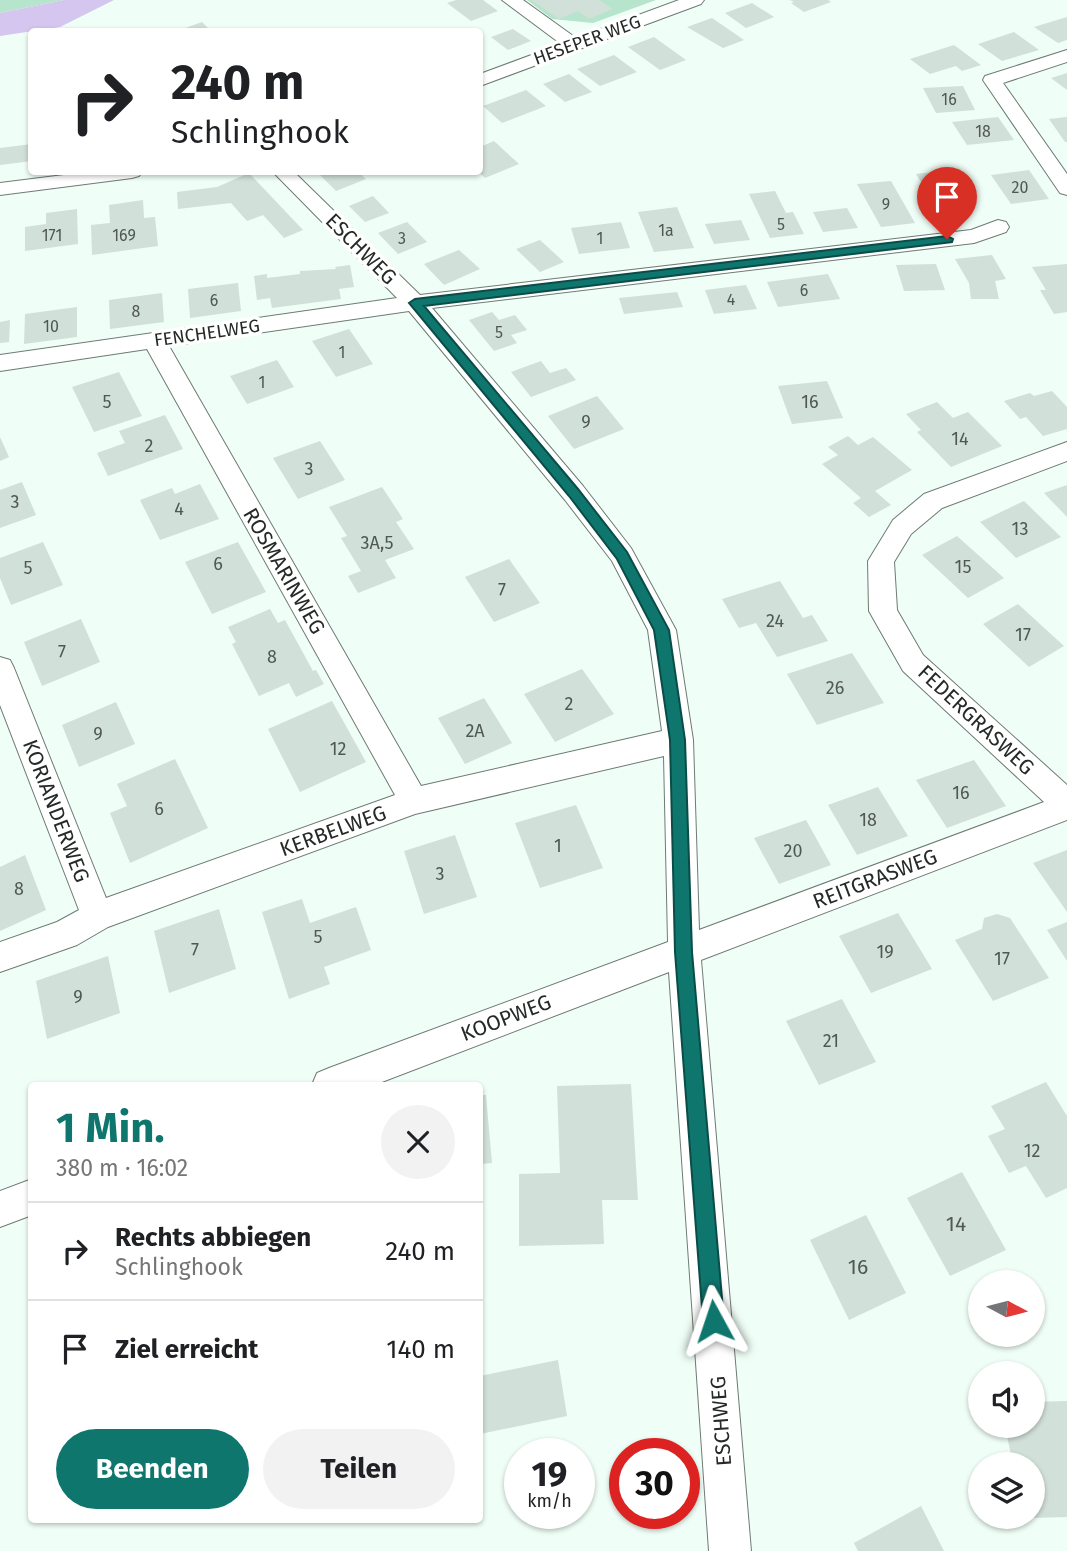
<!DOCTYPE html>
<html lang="de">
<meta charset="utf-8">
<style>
:root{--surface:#fff;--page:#f2f2f2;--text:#202124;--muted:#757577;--line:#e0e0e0;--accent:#0f766e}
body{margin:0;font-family:"Fira Sans",sans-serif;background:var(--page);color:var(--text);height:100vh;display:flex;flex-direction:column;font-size:26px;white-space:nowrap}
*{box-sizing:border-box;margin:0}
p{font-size:23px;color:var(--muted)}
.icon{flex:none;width:38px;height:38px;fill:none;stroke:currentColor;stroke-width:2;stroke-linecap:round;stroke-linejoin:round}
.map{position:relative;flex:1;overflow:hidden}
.panel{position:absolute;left:28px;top:1082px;width:455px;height:441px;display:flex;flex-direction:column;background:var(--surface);border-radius:7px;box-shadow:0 2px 5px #0004}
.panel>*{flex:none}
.top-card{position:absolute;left:28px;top:28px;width:455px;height:147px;border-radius:7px;box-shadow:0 2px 5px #0004;background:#fff;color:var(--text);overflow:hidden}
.needle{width:46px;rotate:97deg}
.tools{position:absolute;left:968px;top:1270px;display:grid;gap:14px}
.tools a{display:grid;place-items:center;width:77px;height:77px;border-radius:50%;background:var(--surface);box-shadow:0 2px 5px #0004;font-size:35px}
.speed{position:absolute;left:504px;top:1438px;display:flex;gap:14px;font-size:35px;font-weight:700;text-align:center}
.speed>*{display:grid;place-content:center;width:91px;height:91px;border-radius:50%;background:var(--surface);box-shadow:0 2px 5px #0004;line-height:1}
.speed small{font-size:18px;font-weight:400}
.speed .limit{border:10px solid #d22;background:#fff;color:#111}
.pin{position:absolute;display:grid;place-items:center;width:60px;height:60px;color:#fff;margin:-72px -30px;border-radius:50% 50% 50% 0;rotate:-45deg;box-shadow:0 0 7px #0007}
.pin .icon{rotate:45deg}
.me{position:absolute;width:77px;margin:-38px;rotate:355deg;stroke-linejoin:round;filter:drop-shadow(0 0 5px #0008)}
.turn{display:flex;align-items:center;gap:24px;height:147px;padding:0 28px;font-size:32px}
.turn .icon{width:91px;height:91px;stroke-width:2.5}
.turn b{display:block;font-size:49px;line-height:60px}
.round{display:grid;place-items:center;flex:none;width:74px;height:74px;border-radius:37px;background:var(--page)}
.headline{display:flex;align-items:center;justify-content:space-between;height:119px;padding:0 28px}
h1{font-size:42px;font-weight:700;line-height:52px;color:var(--accent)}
.action{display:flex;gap:14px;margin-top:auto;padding:14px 28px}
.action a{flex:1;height:80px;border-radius:42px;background:var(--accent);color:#fff;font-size:28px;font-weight:700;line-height:80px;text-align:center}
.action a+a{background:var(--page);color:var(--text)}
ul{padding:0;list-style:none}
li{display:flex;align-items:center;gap:21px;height:98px;padding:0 28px;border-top:2px solid var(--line)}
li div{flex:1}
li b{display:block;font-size:26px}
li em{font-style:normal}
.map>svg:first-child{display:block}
.green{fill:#b6e4cc}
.water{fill:#d5c6ef}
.building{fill:#d1e0d8}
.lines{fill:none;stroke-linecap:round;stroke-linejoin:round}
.street-casing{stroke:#6e7b74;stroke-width:2}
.street{fill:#fff;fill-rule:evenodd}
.route{fill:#0f766e;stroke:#0a4d48;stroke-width:2}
.labels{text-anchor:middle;stroke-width:7;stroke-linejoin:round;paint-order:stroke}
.far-number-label{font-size:16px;fill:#505853}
.far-street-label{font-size:18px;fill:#252a27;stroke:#fff}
.number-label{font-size:18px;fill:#505853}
.street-label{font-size:21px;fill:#252a27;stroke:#fff}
.near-number-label{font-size:21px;fill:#505853}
</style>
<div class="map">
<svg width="1067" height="1551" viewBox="0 0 1067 1551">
<rect width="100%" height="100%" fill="#effef6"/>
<path class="green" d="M0,0H64L0,13Z
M527,0H656L593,23L552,19Z"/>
<path class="water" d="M64,0H114L60,27L0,36V13Z"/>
<path class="building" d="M456,0H483L498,11L471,21L447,3Z
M531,0H599L613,9L589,19L578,11L559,19Z
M790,0H828L831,2L804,12L791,3L794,2Z
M752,3L774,17L746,28L725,13Z
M1067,17V40L1058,43L1034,27Z
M712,18L744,40L723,48L687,27Z
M202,22L212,32H177V31Z
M513,29L531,41L508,50L491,37Z
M1014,32L1039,50L1002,61L978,44Z
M654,37L686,60L660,70L628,47Z
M954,45L981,65L962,71L956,66L930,74L910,59Z
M614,55L637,72L600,86L577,69Z
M1067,73V90L1051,78Z
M569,74L592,92L565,102L543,84Z
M963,86L975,110L936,113L923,88Z
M526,90L546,106L502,123L483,106Z
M998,117L1014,140L967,145L952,122Z
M1067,117V142H1065L1049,119Z
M494,141L519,164L485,178L480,173V147Z
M32,144V161L0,165V148Z
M960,169L977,197L934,203L916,174Z
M1029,170L1049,199L1011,204L991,175Z
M317,172H358L366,179L336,191Z
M249,173L303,230L284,238L263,215L247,221L231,203L178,209L177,192L217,187Z
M891,181L915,223L881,227L857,184Z
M775,191L786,213L793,212L804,234L770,238L749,194Z
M373,196L389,213L365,222L349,206Z
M143,200L144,218L155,217L158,246L92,255L91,225L110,223L109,205Z
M677,207L694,248L654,252L638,212Z
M847,208L858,228L823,232L813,212Z
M77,209L78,244L25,251V227L46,224V213Z
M741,220L750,240L714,244L705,224Z
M407,222L427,242L398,254L378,233Z
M621,222L630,248L579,254L571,228Z
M540,240L564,262L540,272L516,249Z
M459,250L480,269L444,285L424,264Z
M992,255L1006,279L995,281L999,299H971L969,283L955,259Z
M936,264L945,290L904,291L896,265Z
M1067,264V312L1054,314L1040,290H1046L1032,267Z
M350,265L354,287L339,289L341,299L272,308L270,298L257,300L254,276L267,274V278L300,274V271L336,269L335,267Z
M828,274L840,299L778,307L767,282Z
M238,283L241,311L190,318L188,289Z
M746,285L757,309L714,314L705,290Z
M677,292L683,307L624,314L619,298Z
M162,293L164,322L110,329L109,300Z
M77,307V337L24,344L25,314Z
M492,312L499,320L515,315L527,330L511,335L517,343L494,351L469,320Z
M10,320L9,342L0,343V322Z
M349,329L373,364L336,377L312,341Z
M277,360L294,387L247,404L230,376Z
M541,361L550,373L566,368L576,380L531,397L511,372Z
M119,372L142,416L94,432L72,387Z
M827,381L843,418L792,424L778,386Z
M1052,391L1067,407V429L1043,436L1026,417L1020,419L1004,401L1030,393L1034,396Z
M597,396L624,429L574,449L548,416Z
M937,402L953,418L968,412L1002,446L951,467L917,432L921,430L906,414Z
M165,415L183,449L108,476L97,453L125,443L119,431Z
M848,436L858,445L873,437L912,470L875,491L891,505L869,517L853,503L861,498L822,464L838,455L828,447Z
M0,437L9,457L0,461Z
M320,441L345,480L298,499L273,458Z
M22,482L36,515L0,528V490Z
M200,484L219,519L160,540L140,500L172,488L175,494Z
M1067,485V517L1044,493Z
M382,487L403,519L396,522L414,549L385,560L396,578L358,593L348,576L361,571L341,538L347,536L329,507Z
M1024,501L1061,537L1016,558L980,522Z
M957,536L1004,578L968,598L922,555Z
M43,542L63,585L11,605L0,578V558Z
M238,542L266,592L212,614L185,562Z
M509,559L540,603L494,622L465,577Z
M780,581L803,618L812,615L828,641L777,657L756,623L739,628L722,599Z
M1018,604L1064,646L1029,667L983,624Z
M270,609L278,623L285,620L313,671L316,670L324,684L296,697L289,683L259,696L232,644L236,642L228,627Z
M81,619L100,662L42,686L24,642Z
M852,653L884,703L817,725L787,674Z
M582,669L614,714L555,742L524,694Z
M484,698L512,743L465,764L438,718Z
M332,701L366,762L300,792L268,729Z
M116,702L135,744L79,767L62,725Z
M175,759L208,828L130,863L110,813L127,806L117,784Z
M974,760L1006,806L947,828L916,780Z
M878,787L908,836L857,855L828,805Z
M576,805L603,868L540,888L515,823Z
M806,820L831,865L779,884L754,838Z
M455,835L477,897L424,914L404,851Z
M1067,850V912L1033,863Z
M25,855L46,910L0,931V867Z
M302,899L310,923L356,907L371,950L324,967L330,984L289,999L262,912Z
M219,909L236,969L169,993L154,931Z
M898,913L932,969L871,993L839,936Z
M997,914L1010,918L1049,978L993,1001L955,940L982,929L984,918Z
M1067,922V961L1047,930Z
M108,956L120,1013L47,1039L36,981Z
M842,999L876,1062L819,1085L786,1021Z
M1046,1082L1067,1116V1188L1046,1198L1026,1166L1009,1173L988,1136L1005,1129L991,1106Z
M631,1084L638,1200H602L604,1244L519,1246V1174L560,1173L557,1086Z
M480,1095H486L492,1163L480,1164Z
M962,1172L1006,1250L950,1276L907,1198Z
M866,1215L906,1293L849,1320L810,1240Z
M558,1360L567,1416L480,1434V1376Z
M1067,1401V1517L1032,1518V1465H1013L1005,1426H1032V1402Z
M921,1506L944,1551H858L854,1543Z"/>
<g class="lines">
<defs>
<path id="street" d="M502,0H523L576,38L679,0H704L701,4L480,86V74L561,44Z
M1067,50V62L1003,83L1067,174V195L1060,193L983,80L985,76Z
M88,172H142L139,176L132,178L0,195V183Z
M273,172H294L420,295L971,230L998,220L1006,222L1009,227L1006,232L974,243L432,308L583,486L631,548L676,630L693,740L699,930L1044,802L903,671L869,611L868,561L893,520L924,494L1067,442V461L942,508L911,534L894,562L897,610L923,655L1067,785V820L701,960L751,1551H709L669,972L374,1085H312L317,1073L329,1068L668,942L664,756L415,814L108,927L77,945L0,972V942L57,922L79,910L0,705V657L10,660L14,668L106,898L395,795L147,349L0,371V355L397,298ZM409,311L565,500L612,561L648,630L662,731L421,786L169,346Z
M32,1179V1215L0,1227V1191Z"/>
</defs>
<use href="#street" class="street-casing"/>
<use href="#street" class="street"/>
</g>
<path class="route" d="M947,236L953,239L952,242L424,306L578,489L627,552L669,630L685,740L692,952L724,1321L721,1328L714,1331L706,1328L703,1321L675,952L670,740L654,630L617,559L569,496L409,303L415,299Z"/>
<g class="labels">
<g class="far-number-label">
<text x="949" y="105">16</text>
<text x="983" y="137">18</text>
<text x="1020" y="193">20</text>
<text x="886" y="210">9</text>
<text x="781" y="230">5</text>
<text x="666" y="236">1a</text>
<text x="52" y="241">171</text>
<text x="124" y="241">169</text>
<text x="402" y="244">3</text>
<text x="600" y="244">1</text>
<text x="804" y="296">6</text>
<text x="731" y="305">4</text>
<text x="214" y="306">6</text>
<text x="136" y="317">8</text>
<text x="51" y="332">10</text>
<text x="499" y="338">5</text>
<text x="342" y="358">1</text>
<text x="262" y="388">1</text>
</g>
<g class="far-street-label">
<text transform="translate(587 40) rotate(-20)" y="6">HESEPER WEG</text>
<text transform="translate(207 333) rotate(-8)" y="6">FENCHELWEG</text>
</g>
<g class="number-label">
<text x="107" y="408">5</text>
<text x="810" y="408">16</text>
<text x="586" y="428">9</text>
<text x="960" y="445">14</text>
<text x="149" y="452">2</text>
<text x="309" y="475">3</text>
<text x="15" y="508">3</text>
<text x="179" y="515">4</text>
<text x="1020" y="535">13</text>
<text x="377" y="549">3A,5</text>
<text x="218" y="570">6</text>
<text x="963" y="573">15</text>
<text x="28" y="574">5</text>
<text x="502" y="596">7</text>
<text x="775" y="627">24</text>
<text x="1023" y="641">17</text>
<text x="62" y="658">7</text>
<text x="272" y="663">8</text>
<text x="835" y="694">26</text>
<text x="569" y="710">2</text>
<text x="475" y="737">2A</text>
<text x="98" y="740">9</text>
<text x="338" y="755">12</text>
<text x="961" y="799">16</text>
<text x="159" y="815">6</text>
<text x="868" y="826">18</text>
<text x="558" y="852">1</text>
<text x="793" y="857">20</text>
<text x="440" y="880">3</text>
<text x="19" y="895">8</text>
<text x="318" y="943">5</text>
<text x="195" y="956">7</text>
<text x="885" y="958">19</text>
<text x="1002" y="965">17</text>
<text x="78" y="1003">9</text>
<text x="831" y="1047">21</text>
<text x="1032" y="1157">12</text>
</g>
<g class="street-label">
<text transform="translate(361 249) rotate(45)" y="7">ESCHWEG</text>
<text transform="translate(284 571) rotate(60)" y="7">ROSMARINWEG</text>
<text transform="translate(976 720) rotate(43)" y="7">FEDERGRASWEG</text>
<text transform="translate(56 811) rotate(69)" y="7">KORIANDERWEG</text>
<text transform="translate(333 831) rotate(-20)" y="7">KERBELWEG</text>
<text transform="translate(875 879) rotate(-21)" y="7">REITGRASWEG</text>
<text transform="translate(506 1018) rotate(-21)" y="7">KOOPWEG</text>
<text transform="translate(721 1421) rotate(-94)" y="7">ESCHWEG</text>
</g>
<g class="near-number-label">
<text x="956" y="1231">14</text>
<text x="858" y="1274">16</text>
</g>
</g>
</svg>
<div class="tools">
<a><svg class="needle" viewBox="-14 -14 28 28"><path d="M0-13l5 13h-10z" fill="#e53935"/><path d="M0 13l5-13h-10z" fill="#757577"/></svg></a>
<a><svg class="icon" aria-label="sound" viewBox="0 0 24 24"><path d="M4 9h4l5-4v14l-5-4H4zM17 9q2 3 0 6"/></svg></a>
<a><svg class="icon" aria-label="layers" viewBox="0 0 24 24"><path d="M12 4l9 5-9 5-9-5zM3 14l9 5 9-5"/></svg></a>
</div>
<div class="speed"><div>19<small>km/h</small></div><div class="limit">30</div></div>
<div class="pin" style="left:947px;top:239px;background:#d93025"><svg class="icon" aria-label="arrive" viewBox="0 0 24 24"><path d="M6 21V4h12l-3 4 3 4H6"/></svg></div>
<svg class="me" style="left:714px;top:1321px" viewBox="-20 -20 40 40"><path d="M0-17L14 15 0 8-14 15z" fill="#0f766e" stroke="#fff" stroke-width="4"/></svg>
<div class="top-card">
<div class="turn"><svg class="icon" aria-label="right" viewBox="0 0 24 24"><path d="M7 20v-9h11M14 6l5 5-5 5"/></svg><div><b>240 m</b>Schlinghook</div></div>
</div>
<section class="panel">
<div class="headline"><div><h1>1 Min.</h1><p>380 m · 16:02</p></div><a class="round"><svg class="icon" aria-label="close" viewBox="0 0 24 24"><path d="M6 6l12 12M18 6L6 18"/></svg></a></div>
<ul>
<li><svg class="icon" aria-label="right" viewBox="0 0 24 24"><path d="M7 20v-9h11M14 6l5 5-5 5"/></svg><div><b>Rechts abbiegen</b><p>Schlinghook</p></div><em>240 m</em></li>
<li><svg class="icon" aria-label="arrive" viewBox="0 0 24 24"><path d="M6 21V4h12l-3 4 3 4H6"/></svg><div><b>Ziel erreicht</b></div><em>140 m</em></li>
</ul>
<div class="action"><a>Beenden</a><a>Teilen</a></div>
</section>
</div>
